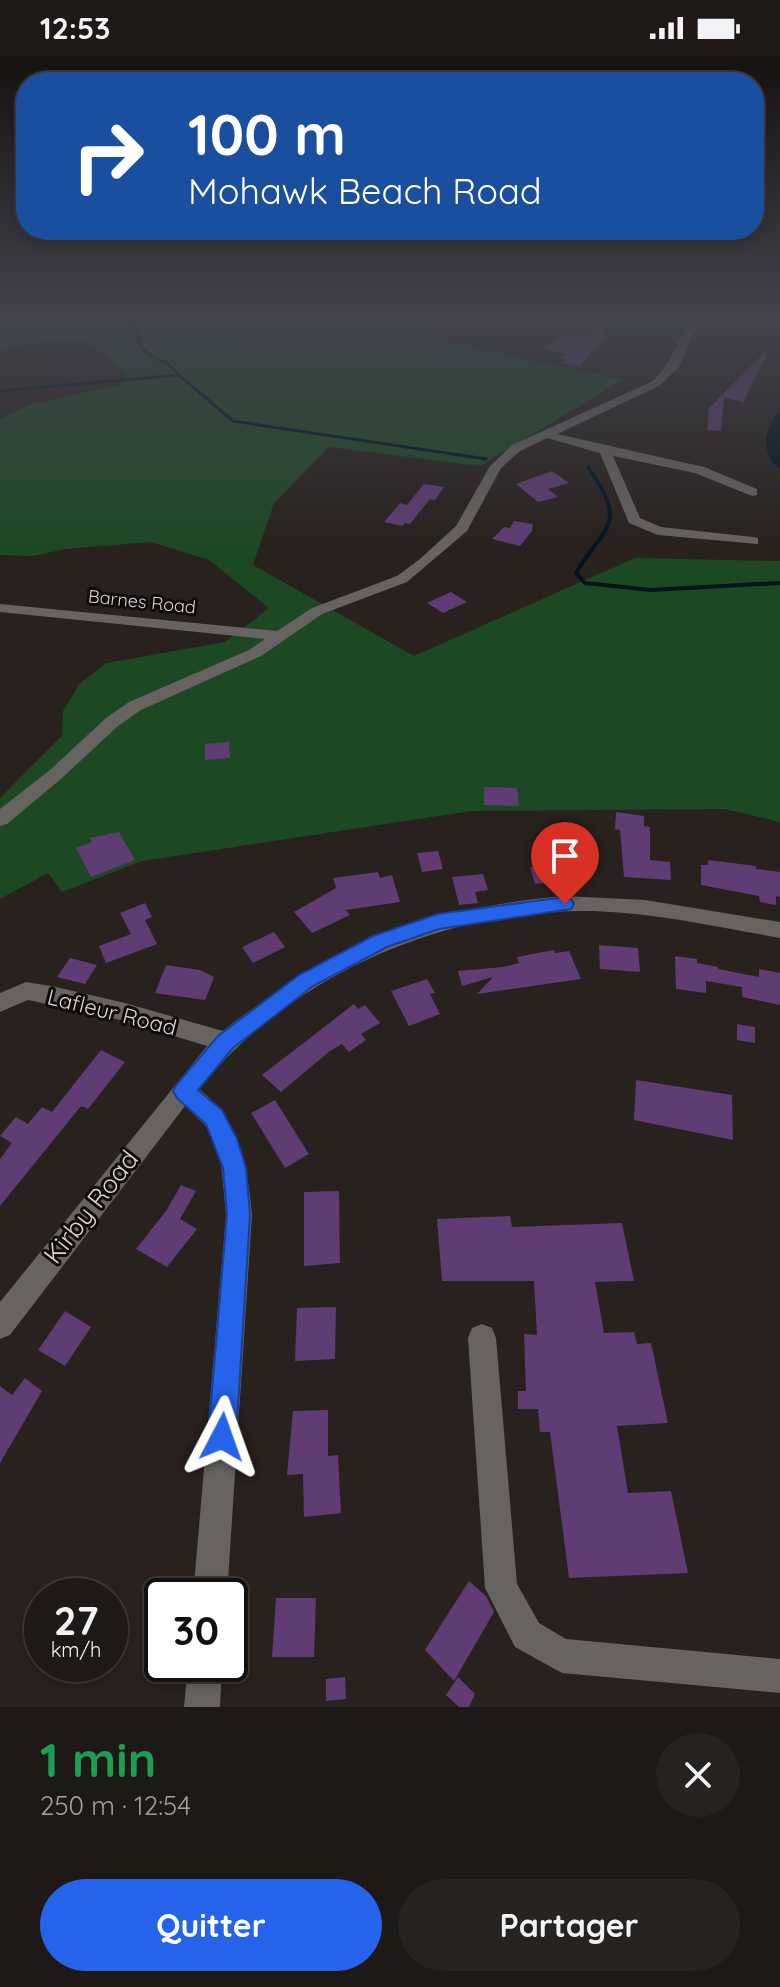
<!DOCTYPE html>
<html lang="fr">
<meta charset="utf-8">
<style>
:root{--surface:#1e1916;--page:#26221f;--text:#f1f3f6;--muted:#a1a0a1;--line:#3c3835;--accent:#2563eb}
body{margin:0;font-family:Quicksand,sans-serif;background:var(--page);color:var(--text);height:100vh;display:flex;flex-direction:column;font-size:30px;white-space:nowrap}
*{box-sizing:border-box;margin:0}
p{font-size:26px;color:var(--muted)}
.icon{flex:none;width:44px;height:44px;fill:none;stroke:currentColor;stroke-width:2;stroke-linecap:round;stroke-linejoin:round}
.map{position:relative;height:1651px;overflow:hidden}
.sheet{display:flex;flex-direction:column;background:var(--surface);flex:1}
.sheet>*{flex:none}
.top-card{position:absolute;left:16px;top:16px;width:748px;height:168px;border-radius:32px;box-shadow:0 4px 12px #0003,0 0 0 2px var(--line);background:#1a4fa0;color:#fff;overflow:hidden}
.speed{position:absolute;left:24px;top:1522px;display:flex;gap:16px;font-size:40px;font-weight:700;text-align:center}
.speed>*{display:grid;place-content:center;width:104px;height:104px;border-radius:50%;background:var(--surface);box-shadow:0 4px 12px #0003,0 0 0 2px var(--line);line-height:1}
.speed small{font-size:20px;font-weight:400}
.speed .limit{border:4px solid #111;border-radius:12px;background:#fff;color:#111}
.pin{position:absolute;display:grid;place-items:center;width:68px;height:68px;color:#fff;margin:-82px -34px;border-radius:50% 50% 50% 0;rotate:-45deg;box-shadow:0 0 8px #0007}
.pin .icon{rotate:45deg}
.me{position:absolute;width:88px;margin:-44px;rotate:4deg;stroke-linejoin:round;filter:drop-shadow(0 0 6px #0008)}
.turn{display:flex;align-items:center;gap:28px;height:168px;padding:0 40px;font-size:36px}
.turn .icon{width:104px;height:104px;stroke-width:2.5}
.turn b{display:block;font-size:56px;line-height:68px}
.round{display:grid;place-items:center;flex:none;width:84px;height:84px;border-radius:42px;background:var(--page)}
.overview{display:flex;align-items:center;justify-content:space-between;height:136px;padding:0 40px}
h1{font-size:48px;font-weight:700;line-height:60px;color:#1e9e55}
.action{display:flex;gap:16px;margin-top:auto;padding:16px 40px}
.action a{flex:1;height:92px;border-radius:48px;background:var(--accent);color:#fff;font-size:32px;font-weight:700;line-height:92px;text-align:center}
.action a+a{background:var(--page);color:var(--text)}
.status{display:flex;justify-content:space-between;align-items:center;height:56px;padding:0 40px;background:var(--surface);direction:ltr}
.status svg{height:22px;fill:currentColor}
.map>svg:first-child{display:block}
.green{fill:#1d4824}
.water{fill:#00131f}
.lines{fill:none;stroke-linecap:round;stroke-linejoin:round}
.stream-far1{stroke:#00131f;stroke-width:3}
.stream{stroke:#00131f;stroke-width:4}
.building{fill:#5f3c74}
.minor{fill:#676361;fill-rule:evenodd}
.route{fill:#2563eb;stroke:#184099;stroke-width:2}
.labels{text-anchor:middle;stroke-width:6;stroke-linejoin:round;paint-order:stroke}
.far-street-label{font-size:18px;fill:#dbd5d3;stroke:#0f0b0a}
.street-label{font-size:22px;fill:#dbd5d3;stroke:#0f0b0a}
.near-street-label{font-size:26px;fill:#dbd5d3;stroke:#0f0b0a}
</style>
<div class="status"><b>12:53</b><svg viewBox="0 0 49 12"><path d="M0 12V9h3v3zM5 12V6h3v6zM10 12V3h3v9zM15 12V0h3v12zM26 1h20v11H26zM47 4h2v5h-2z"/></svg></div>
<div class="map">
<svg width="780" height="1651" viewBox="0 0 780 1651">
<rect width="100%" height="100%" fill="#28211d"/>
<path class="green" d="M0,263H433L410,278L622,324L480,410L329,391L274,447L253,509L414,600L635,502L780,505V766L725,753L471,755L142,805L62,836L48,817L0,843V742L62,679L63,655L80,627L107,607L225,586L269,552L209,504L151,486L66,493L33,500L0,499V363L31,348L119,329L128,319L85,283H57L0,294Z
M586,263H685L674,278Z"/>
<path class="water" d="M780,353V413C757,396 766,372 780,353Z"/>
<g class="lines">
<path class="stream-far1" d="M125,263L137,272C139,309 162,295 179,319
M0,335L179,319L233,365L486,403
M588,410L593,419"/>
<path class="stream" d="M592,417C628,470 603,471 576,517L585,527L651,534L780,527"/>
</g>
<path class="building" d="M598,269L607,277L580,310L563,307L567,303L562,302L567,298L543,292L565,278L586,282Z
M764,297L767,299L743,346L724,341L721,375L707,374L709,352Z
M552,415L569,427L548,433L558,441L538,446L516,428Z
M424,428L444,431L435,444L430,443L410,468L405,467L402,470L384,466L400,447L407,449Z
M514,465L533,468L532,475L520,490L492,483L504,471L510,472Z
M451,536L467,546L443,557L427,547Z
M229,686L230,702L205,704V688Z
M484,731L517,732L519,750L484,749Z
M616,756L644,760V770L650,771V804L670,806L671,824L624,821L620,774L615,773Z
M119,776L135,804L91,821L76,792L92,786L90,782Z
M438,795L443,813L422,816L417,797Z
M708,804L756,810V813L780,816V841L776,840V849L760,846L759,840L701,829V809H708Z
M560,808L566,825L535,828L530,811Z
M378,816L380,822L392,819L400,846L346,854L350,859L312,877L294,856L336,832L333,822Z
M483,818L488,834L475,836L478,847L459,849L452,821Z
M145,847L152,861L145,864L157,888L106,907L99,890L131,878L120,857Z
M274,876L285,891L253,907L242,891Z
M599,889L638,892L640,916L600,913Z
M554,894L555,897L569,895L581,923L477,938L493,921L462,930L458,915L503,911L519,907L517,901Z
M675,900L697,903V907L718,911V913L759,921V913L780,917V949L742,941V931L706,925V937L676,933Z
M70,902L97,909L85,928L57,921Z
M166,909L200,914L214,921L205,944L155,937Z
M427,923L435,937L430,938L440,958L409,970L391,935Z
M354,948L358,953L365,949L380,967L361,978L366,984L349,996L342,988L330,995L281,1036L262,1019Z
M737,968L755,971V987L737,984Z
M101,994L125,1006L88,1053L81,1050L0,1150V1103L12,1087L0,1080L16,1061L28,1068L42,1051L52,1056Z
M636,1024L732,1039L733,1084L634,1064Z
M275,1044L309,1098L285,1112L251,1057Z
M181,1129L196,1135L180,1163L197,1173L167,1211L136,1193L166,1155Z
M339,1135L340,1207L304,1210V1136Z
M510,1160L512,1171L622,1167L634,1225L595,1226L604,1277L634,1276L637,1288L651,1287L668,1367L617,1370L628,1437L671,1435L688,1517L569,1522L550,1376H540L538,1353H518V1335H526L524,1278L537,1279L534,1225H442L437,1163Z
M336,1251L335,1303L295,1305L297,1252Z
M65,1255L91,1271L65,1310L38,1294Z
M25,1322L42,1335L0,1407V1330L12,1339Z
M328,1354V1400L338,1399L341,1457L304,1461L303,1418L287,1419L293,1355Z
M469,1525L486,1540L494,1556L454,1625L425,1594Z
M276,1542H316L314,1601H272Z
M345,1621L346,1643L326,1645V1623Z
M458,1621L475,1638L469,1651H459L446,1639Z"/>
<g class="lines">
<path class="minor" d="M694,263H704L692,280L679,311L659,330L557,378L704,411L757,433V439L752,440L695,417L613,400L640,462L661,471L753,481L758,482V488L658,479L629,467L600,397L547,382L520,395L501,412L467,475L407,526L322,558L261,600L141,654L118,670L62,722L7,768L0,770V753L50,714L106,662L129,646L249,594L265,583L0,556V548L277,575L312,552L397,520L420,503L456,470L490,410L512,389L651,326C673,308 676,283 694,263Z
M563,840L645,844L780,866V882C718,871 656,857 593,855C446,852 291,918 199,1033C241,1066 247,1108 252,1159L227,1540H193L226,1159L221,1107L215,1084L204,1068L185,1050L10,1279L0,1283V1246L207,990L125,965L28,944L0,956V937L26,926L56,931L125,947L223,975C328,892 430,852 563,840Z
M482,1268L492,1272L496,1282L517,1528L539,1567L566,1583L780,1603V1637L562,1617L515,1591L485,1532L468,1282L472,1272Z
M188,1608H222L220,1651H184Z"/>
</g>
<linearGradient id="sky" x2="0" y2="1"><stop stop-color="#161210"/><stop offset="0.53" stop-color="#42434c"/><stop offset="1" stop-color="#42434c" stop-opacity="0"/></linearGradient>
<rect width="780" height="494" fill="url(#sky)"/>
<path class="route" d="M565,841L571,843L574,848L571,853L439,873L387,891L313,930L233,992L198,1034L222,1054L237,1083L246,1112L250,1159L236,1381L232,1391L222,1395L212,1391L208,1381L227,1159L223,1112L206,1068L177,1042L173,1035L177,1028L218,980L299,919L373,880L438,858Z"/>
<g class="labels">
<g class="far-street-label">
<text transform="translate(142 546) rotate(6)" y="6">Barnes Road</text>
</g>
<g class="street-label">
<text transform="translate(112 956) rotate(14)" y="8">Lafleur Road</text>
</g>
<g class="near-street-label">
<text transform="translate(91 1151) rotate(-52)" y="9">Kirby Road</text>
</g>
</g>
</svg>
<div class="speed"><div>27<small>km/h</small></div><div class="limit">30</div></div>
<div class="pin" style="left:565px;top:848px;background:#d93025"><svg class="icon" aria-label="arrive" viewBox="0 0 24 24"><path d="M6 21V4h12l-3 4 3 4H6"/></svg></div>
<svg class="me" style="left:222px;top:1381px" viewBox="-20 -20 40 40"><path d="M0-17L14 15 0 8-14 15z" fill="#2563eb" stroke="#fff" stroke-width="4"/></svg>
<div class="top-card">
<div class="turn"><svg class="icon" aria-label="right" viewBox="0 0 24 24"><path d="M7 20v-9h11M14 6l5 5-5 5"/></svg><div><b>100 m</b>Mohawk Beach Road</div></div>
</div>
</div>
<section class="sheet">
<div class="overview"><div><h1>1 min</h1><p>250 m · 12:54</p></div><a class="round"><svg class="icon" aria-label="close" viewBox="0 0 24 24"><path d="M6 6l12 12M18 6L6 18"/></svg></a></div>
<div class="action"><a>Quitter</a><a>Partager</a></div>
</section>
